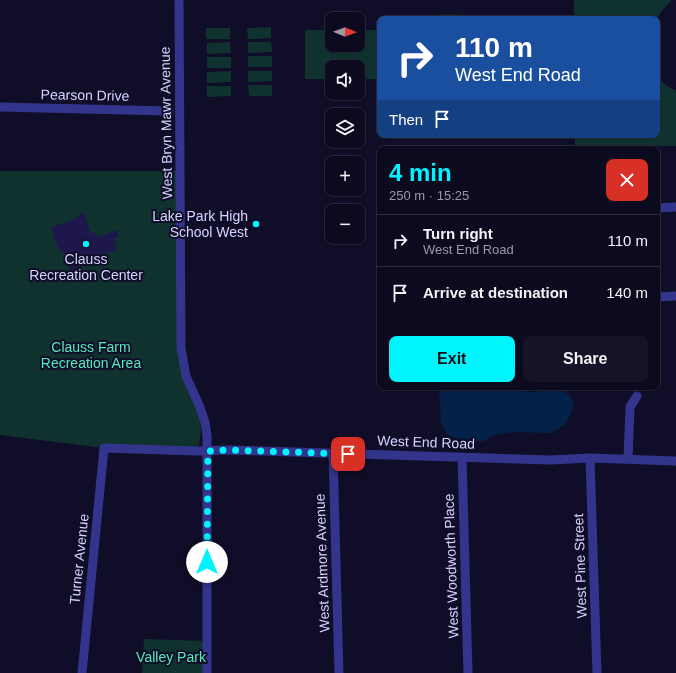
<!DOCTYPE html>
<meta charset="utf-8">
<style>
:root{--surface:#0c0a1e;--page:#151327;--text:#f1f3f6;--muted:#9a9aa4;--line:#2c2b3c;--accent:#00f4fe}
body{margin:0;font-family:Arial,sans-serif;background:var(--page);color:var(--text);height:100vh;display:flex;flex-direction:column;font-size:15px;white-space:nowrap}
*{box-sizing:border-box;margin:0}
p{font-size:13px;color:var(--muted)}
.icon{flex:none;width:22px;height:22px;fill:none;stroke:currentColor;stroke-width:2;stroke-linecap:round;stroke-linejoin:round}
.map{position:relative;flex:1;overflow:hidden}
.sheet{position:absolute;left:377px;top:146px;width:283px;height:244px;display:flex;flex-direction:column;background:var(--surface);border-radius:8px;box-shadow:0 1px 3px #0004,0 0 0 1px var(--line)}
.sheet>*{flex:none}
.top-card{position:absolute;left:377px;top:16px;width:283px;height:122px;border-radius:8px;box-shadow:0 1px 3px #0004,0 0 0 1px var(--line);background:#1a4fa0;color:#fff;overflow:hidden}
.needle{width:26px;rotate:91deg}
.fabs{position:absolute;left:325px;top:12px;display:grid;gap:8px}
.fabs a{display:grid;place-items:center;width:40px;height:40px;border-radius:8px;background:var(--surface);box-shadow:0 1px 3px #0004,0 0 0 1px var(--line);font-size:20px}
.pin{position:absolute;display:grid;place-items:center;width:34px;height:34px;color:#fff;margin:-17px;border-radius:8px;box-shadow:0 2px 6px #0006}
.me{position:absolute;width:44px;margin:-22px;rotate:0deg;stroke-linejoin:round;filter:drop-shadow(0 0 3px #0008)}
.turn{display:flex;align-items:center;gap:14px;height:84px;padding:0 12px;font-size:18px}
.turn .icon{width:52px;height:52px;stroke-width:2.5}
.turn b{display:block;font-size:28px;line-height:34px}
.then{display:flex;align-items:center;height:38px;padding:0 12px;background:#0003;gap:8px;font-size:15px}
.round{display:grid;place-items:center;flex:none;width:42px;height:42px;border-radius:8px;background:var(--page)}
.head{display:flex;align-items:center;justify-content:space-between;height:68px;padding:0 12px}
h1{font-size:24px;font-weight:600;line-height:30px;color:var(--accent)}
.button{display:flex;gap:8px;margin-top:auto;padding:8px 12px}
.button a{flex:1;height:46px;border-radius:8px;background:var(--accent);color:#111;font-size:16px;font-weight:600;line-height:46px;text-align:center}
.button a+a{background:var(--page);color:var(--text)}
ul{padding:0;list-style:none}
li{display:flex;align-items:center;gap:12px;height:52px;padding:0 12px;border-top:1px solid var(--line)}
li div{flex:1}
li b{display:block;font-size:15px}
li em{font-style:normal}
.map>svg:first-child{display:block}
.green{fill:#0f322f}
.water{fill:#042149}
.building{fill:#1e174b}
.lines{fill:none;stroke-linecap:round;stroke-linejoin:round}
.minor{stroke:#33358c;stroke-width:9}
.route{stroke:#00f4fe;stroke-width:7;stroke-dasharray:0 12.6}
.poi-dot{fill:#00f4fe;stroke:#100d28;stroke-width:1.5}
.labels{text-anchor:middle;stroke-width:4;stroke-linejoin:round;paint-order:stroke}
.street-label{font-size:14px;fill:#d6d3ff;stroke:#100d28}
.poi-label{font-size:14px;fill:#d6d3ff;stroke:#100d28;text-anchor:end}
.park-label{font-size:14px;fill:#52ecbc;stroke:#100d28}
</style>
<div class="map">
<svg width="676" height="673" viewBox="0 0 676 673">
<rect width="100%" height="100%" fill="#100d28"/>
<path class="green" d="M574,0H672L660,13L657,19H574Z
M442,14L519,17V19H436Z
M271,27V38L248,39L247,28Z
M206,28H230V39H206Z
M305,30H332V45H358V30H380V79H358V67H332V79H305Z
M230,42L231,53L207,54V43Z
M248,42H271L272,52L248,53Z
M248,56H272V67H248Z
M207,57H231V68H207Z
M231,71V82L207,83V72Z
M248,71H272V81L248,82Z
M657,74L664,84L676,91V146H575V135H657Z
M248,85H272V96H249Z
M207,86H231V96L207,97Z
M0,171H181V348L199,405L201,430L199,446L193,447L104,448L0,435Z
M144,639L207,641V673H142Z"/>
<path class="water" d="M439,387H515C524,393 535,395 543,387H562L574,402L571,414L564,425L551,433L515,432L495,435L483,441L469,442L465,438L458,439L446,434L441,422Z"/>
<path class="building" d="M84,213L91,234L95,232L97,237L117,230L119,237L114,239L117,250L98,256L96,261L70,271L63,252L60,253L51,227L78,218V215Z"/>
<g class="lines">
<path class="minor" d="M179,0L181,348L186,376L199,405L205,422L207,436V673
M0,107L169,111
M657,208L676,207
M657,297L676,296
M333,453L339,673
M462,457L468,673
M590,458L597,673
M628,459L630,407L637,396
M82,673L104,448L195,451L229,450L551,460L590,458L676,461"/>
</g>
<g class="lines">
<path class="route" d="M207,562L208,451L229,450L348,454"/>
</g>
<g class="poi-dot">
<circle cx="256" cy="224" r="4"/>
<circle cx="86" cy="244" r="4"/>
</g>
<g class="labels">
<g class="street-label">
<text transform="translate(85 95) rotate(1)" y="5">Pearson Drive</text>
<text transform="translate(166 123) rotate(-91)" y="5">West Bryn Mawr Avenue</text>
<text transform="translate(426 442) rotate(2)" y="5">West End Road</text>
<text transform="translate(79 559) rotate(-84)" y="5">Turner Avenue</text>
<text transform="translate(322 563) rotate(-92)" y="5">West Ardmore Avenue</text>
<text transform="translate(451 566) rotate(-92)" y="5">West Woodworth Place</text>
<text transform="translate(580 566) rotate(-92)" y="5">West Pine Street</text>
</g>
<g class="poi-label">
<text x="248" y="221">Lake Park High<tspan x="248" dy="16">School West</tspan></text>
<text x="86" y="264" text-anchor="middle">Clauss<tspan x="86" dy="16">Recreation Center</tspan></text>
</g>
<g class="park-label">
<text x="91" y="352">Clauss Farm<tspan x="91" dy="16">Recreation Area</tspan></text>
<text x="171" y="662">Valley Park</text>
</g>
</g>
</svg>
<div class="fabs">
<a><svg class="needle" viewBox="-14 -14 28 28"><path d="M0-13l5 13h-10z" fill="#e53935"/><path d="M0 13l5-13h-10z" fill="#9a9aa4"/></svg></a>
<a><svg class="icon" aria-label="sound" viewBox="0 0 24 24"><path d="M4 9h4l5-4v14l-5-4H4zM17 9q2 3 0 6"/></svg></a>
<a><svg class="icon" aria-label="layers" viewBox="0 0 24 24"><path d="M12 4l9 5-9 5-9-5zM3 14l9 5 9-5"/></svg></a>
<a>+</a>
<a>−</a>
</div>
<div class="pin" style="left:348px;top:454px;background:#d93025"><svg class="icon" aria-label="arrive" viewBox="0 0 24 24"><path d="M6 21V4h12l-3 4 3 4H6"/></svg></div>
<svg class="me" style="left:207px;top:562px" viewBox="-20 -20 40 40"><circle r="19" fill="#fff"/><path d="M0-13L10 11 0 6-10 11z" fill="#00f4fe"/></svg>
<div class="top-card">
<div class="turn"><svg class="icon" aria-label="right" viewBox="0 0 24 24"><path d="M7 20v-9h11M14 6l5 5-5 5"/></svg><div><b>110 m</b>West End Road</div></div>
<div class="then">Then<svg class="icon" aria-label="arrive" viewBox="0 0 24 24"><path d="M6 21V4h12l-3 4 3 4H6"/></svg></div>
</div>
<section class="sheet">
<div class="head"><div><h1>4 min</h1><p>250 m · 15:25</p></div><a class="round" style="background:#d93025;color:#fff"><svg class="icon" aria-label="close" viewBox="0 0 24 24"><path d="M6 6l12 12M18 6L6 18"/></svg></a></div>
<ul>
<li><svg class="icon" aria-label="right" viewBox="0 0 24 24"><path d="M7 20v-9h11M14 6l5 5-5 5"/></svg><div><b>Turn right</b><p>West End Road</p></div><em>110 m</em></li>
<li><svg class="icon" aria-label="arrive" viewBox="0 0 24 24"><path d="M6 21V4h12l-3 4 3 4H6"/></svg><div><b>Arrive at destination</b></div><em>140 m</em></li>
</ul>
<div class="button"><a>Exit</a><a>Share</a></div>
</section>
</div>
